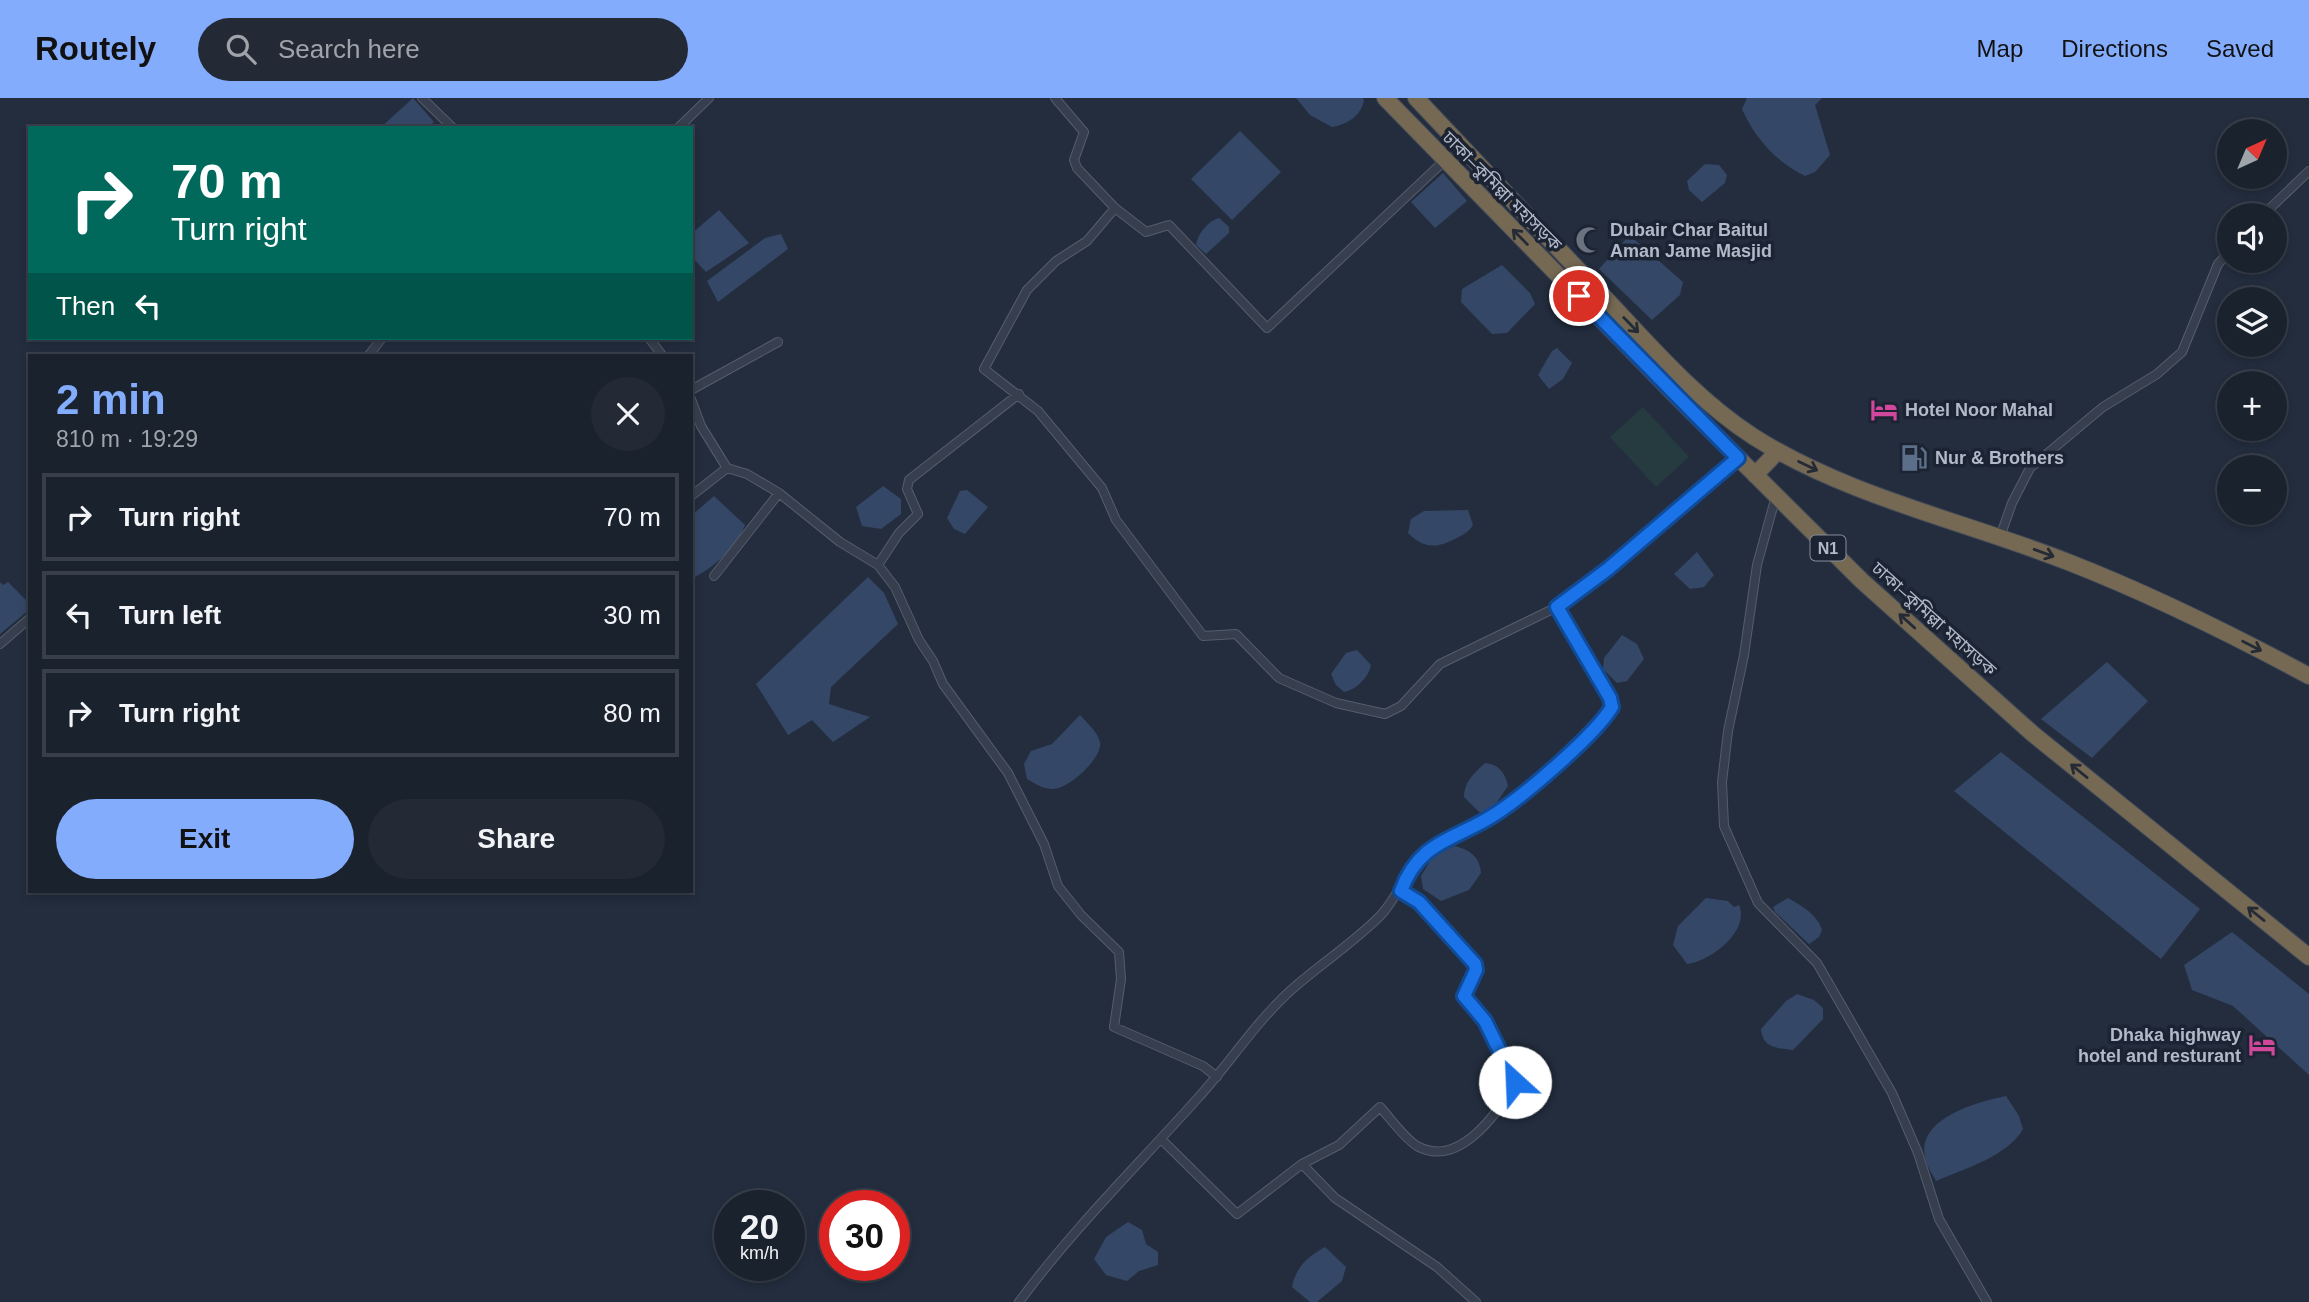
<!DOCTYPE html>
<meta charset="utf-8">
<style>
:root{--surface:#1a222e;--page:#232a36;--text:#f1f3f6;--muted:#9fa4aa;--line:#383f4a;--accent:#84acfd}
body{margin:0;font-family:Arial,"Noto Sans Bengali",sans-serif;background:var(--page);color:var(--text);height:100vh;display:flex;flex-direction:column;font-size:26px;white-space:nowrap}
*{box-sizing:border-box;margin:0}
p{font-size:23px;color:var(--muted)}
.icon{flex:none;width:38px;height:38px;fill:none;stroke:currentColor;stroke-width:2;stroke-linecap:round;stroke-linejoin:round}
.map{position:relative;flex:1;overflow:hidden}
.sheet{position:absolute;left:28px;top:256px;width:665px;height:539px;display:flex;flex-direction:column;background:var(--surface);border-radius:0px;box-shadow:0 4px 10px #0003,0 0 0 2px var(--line)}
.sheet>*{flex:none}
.banner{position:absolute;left:28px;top:28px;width:665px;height:214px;border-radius:0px;box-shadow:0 4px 10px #0003,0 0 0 2px var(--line);background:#00695c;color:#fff;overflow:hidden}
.needle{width:46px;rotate:44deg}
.buttons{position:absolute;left:2217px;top:21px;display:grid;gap:14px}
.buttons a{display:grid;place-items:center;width:70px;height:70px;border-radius:50%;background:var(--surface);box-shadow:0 4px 10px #0003,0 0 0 2px var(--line);font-size:35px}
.speed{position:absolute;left:714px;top:1092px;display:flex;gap:14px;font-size:35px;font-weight:700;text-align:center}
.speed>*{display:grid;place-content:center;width:91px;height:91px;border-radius:50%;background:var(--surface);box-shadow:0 4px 10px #0003,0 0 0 2px var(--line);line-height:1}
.speed small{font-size:18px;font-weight:400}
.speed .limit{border:10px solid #d22;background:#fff;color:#111}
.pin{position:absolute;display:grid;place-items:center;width:60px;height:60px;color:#fff;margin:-30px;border:4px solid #fff;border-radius:50%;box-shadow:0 2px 7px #0007}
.me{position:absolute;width:77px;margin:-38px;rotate:335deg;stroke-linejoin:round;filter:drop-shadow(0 0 5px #0008)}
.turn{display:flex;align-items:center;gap:24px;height:147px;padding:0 28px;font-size:32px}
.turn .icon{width:91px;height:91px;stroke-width:2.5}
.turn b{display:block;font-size:49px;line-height:60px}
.then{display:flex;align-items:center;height:66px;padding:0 28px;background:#0003;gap:14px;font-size:26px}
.round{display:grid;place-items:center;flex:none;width:74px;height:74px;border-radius:37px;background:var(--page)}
.headline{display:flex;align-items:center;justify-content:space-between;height:119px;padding:0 28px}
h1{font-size:42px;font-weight:700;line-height:52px;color:var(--accent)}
.primary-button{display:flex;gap:14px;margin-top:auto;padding:14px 28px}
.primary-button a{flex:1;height:80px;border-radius:42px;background:var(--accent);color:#111;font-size:28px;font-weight:700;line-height:80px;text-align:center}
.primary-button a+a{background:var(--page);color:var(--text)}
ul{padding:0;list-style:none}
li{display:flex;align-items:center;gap:21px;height:88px;margin:0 14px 10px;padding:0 14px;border:4px solid var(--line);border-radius:0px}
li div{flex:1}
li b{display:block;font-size:26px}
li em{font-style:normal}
header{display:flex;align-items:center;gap:42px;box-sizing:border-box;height:98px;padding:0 35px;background:var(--accent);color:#111}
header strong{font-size:33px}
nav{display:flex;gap:38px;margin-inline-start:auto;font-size:24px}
.search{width:490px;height:63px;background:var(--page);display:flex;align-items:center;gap:18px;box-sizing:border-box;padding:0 24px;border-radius:38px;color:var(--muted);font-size:26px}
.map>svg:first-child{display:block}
.green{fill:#253b3f}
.water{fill:#354766}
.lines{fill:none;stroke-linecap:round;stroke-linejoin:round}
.street-casing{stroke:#555d6c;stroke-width:10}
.highway-casing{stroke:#424a59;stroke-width:18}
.street{stroke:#373f4e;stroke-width:8}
.highway{stroke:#756953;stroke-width:16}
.oneway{stroke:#252b36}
.route-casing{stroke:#114b97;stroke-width:18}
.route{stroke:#1a73e8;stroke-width:12}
.labels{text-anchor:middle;stroke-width:7;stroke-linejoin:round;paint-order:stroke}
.shield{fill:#1c2433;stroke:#858d9c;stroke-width:2}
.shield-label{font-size:16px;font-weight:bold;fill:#b2bac9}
.street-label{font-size:18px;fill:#b2bac9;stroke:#1c2433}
.poi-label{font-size:18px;font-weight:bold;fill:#b2bac9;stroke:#1c2433;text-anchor:start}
</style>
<header>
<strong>Routely</strong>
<div class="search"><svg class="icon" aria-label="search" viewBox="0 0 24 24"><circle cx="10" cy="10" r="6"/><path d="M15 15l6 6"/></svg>Search here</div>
<nav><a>Map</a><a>Directions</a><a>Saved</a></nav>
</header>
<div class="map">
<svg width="2309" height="1204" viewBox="0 0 2309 1204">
<rect width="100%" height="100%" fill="#232d3e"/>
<path class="green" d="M1643,309L1689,359L1656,389L1610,339Z"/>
<path class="water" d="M413,0L434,24L426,30H380Z
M1296,0H1363L1364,2C1361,18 1348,26 1332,29L1310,17Z
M1747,0H1822L1815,7L1830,57L1815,74L1805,78C1777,65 1754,39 1742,11Z
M1240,33L1281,74L1232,122L1191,81Z
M1705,66L1719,67L1727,77L1725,85L1702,104L1689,92L1687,83Z
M1443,75L1467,103L1435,130L1411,104Z
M719,112L749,145L706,174L691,158V136Z
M1219,120L1229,129V135L1206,156L1196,147C1198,135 1208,123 1219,120Z
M781,136L788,151L718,204L707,183L765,140Z
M1626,141L1635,142L1683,184L1680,197L1652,222L1599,171Z
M1502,167L1530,195L1535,206L1507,235L1492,236L1461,204L1462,191Z
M1557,250L1572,265L1563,281L1549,291L1538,277L1552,253Z
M883,388L901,401V416L881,431L862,428L856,409Z
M967,392L988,409L965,436L954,431L947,420L960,393Z
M714,398L745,427C737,450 712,471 691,481V418Z
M1468,412L1473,427C1468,435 1462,437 1455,441C1435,451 1423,450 1408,435L1411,421L1424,413Z
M1697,454L1714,477L1704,489L1690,491L1674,476Z
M868,479L884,495L898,526L831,589L829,606L870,619L833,644L812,622L788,637L756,586Z
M0,484L3,487L8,484L30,506V511L0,536Z
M1622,537L1637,546L1644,561L1627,583L1617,585L1603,571L1604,560Z
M1357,552L1371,567C1369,579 1356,592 1344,594L1336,587L1331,576L1346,555Z
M2107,564L2148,603L2092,660L2041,621Z
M1080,617C1087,625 1097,633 1100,644C1103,660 1068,692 1052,691C1043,691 1034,685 1027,681L1024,666L1031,653L1052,646Z
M2001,654L2200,811L2161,861L1954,693Z
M1485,665C1498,666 1505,674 1508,688L1493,710L1480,715L1464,699C1464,684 1474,675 1485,665Z
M1455,748C1470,752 1480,759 1481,775L1469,792L1441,803L1423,791L1421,778L1434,757Z
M1706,800L1728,803L1734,809L1739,807C1750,833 1711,863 1687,866L1673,847L1678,828Z
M1788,800C1802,808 1817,816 1822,832L1819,839L1809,846L1775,814L1773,809Z
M2232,834L2309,896V977L2233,908L2192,892L2184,867Z
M1797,896L1814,902L1823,910V921L1793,952C1776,950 1763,950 1761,931L1786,903Z
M2006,998L2019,1018L2023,1031C2008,1058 1964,1071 1936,1083C1933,1077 1928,1070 1926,1063C1913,1021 1977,1004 2006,998Z
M1128,1124L1142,1132L1146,1146L1158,1154V1167L1139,1173L1127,1183L1106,1177L1094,1161L1106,1139Z
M1325,1149L1346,1169L1342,1183L1317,1204H1310L1292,1189C1296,1169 1307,1159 1325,1149Z"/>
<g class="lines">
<defs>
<path id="street" d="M422,0L453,30
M1055,0L1084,34L1074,62L1077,70L1115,110L1146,134L1169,127L1267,230L1444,63
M678,30L709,0
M1115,110L1087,143L1056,163L1027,192L984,271L1038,313L1102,390L1116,422L1203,538L1236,536L1279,580L1336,605L1385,616L1401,608L1440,566L1557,509L1608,471L1738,360
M2263,117L2309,73
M649,240L662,257
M369,257L382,240
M691,292L778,244
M691,301L701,328L727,370L691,398
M727,370L747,376L779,395L840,444L878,467L895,489L919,542L933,563L943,586L1008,675L1044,746L1058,788L1081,817L1119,854L1121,881L1114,929L1203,968L1217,979
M1776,398L1757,467L1744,557L1728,633L1722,684L1724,728L1758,805L1817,865L1892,995L1918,1055L1939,1121L1987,1204
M2000,439L2012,405L2030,370L2103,309L2157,276L2182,254L2218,166L2230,153
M878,467L899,435L918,416L907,391L909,382L1019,296
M714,478L779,395
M0,546L30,520
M1161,1041L1237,1116L1302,1066L1339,1047L1380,1009C1391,1021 1404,1040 1417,1048C1459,1071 1498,1015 1515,984L1485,923L1464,898L1476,871L1475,866L1419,804L1401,793
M1302,1066L1335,1100L1437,1169L1476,1204
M1019,1204C1072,1132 1137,1068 1197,1001C1229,966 1255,925 1290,893C1319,867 1352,846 1380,818C1399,798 1405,773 1425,754C1443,737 1473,729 1495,716C1521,701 1597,635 1612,609L1610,601L1557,509"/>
<path id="highway" d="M1385,0L1678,300L1862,483L2033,636L2309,859
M1416,0C1479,67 1543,135 1607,202C1652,250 1698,303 1754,339C1849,399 1964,423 2068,464C2150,496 2231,536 2309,578
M1755,377L1778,353"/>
</defs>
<use href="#street" class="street-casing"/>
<use href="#highway" class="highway-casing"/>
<use href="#street" class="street"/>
<use href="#highway" class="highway"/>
</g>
<defs><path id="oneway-shaft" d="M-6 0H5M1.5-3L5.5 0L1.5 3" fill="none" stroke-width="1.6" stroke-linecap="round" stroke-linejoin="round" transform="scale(1.75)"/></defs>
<g class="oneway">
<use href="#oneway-shaft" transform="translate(1520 139) rotate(-135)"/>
<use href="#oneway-shaft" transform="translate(1631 227) rotate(46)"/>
<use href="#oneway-shaft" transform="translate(1808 368) rotate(26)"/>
<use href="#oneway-shaft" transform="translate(2044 455) rotate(20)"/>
<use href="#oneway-shaft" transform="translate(1907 523) rotate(-138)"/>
<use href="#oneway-shaft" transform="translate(2252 548) rotate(27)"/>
<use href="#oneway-shaft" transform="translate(2079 673) rotate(-141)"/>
<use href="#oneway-shaft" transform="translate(2256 816) rotate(-141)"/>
</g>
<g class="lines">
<defs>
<path id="route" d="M1515,984L1485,923L1464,898L1476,872L1475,866L1419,804L1401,793C1420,741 1457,742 1497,715C1526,696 1595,637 1612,609L1610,600L1557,509L1608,471L1738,360L1579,198"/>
</defs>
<use href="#route" class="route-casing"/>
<use href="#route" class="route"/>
</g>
<defs>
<symbol id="mosque-bare" viewBox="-9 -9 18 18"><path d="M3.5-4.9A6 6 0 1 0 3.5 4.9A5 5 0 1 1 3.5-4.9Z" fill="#6b7280" stroke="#1c2433" stroke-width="2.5" paint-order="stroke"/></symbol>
<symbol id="hotel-bare" viewBox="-9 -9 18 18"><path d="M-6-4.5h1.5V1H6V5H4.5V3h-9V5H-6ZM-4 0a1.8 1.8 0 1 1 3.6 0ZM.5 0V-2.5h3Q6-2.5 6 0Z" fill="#d1479c" stroke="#1c2433" stroke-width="2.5" paint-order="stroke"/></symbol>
<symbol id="fuel-bare" viewBox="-9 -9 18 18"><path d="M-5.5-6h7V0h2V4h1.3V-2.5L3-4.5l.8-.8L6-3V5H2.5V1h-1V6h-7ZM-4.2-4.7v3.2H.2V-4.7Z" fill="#5c6f8a" stroke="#1c2433" stroke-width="2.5" paint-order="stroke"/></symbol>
</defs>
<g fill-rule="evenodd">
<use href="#mosque-bare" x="1570" y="123" width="38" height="38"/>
<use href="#hotel-bare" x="1865" y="293" width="38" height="38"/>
<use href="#fuel-bare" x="1895" y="341" width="38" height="38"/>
<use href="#hotel-bare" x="2243" y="928" width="38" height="38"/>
</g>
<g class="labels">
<rect class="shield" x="1810.5" y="437.5" width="35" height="25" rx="5"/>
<g class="shield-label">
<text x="1828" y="456">N1</text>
</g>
<g class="street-label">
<text transform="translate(1502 93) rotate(45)" y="6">ঢাকা–কুমিল্লা মহাসড়ক</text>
<text transform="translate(1934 521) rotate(42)" y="6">ঢাকা–কুমিল্লা মহাসড়ক</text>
</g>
<g class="poi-label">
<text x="1610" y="138">Dubair Char Baitul<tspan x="1610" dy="21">Aman Jame Masjid</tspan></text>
<text x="1905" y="318">Hotel Noor Mahal</text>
<text x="1935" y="366">Nur &amp; Brothers</text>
<text x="2241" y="943" text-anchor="end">Dhaka highway<tspan x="2241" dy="21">hotel and resturant</tspan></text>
</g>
</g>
</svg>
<div class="buttons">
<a><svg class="needle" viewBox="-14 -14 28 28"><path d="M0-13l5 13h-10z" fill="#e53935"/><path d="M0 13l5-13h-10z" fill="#9fa4aa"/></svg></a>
<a><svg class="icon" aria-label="sound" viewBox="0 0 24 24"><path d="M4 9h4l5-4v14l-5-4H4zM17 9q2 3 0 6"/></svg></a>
<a><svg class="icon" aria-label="layers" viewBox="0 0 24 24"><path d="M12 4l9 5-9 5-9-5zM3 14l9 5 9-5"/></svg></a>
<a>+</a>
<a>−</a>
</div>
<div class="speed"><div>20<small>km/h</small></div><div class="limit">30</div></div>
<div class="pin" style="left:1579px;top:198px;background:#d93025"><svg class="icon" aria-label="arrive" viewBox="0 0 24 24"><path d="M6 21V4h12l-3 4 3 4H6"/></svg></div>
<svg class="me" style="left:1515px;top:984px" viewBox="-20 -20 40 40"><circle r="19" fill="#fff"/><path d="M0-13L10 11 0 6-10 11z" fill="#1a73e8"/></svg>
<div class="banner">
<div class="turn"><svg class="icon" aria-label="right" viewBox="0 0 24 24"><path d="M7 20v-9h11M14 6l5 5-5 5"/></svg><div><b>70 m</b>Turn right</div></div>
<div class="then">Then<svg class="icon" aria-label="left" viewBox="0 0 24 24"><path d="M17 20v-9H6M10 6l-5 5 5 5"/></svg></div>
</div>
<section class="sheet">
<div class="headline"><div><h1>2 min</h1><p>810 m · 19:29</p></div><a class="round"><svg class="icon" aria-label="close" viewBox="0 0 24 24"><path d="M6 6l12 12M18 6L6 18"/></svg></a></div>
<ul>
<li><svg class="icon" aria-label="right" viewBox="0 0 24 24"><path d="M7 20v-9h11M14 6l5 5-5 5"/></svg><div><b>Turn right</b></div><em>70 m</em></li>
<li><svg class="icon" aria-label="left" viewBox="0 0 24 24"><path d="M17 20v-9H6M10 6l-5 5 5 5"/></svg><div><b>Turn left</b></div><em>30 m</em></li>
<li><svg class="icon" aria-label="right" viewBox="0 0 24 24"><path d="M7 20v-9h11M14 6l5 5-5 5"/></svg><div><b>Turn right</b></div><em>80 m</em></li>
</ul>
<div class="primary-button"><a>Exit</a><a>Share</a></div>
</section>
</div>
